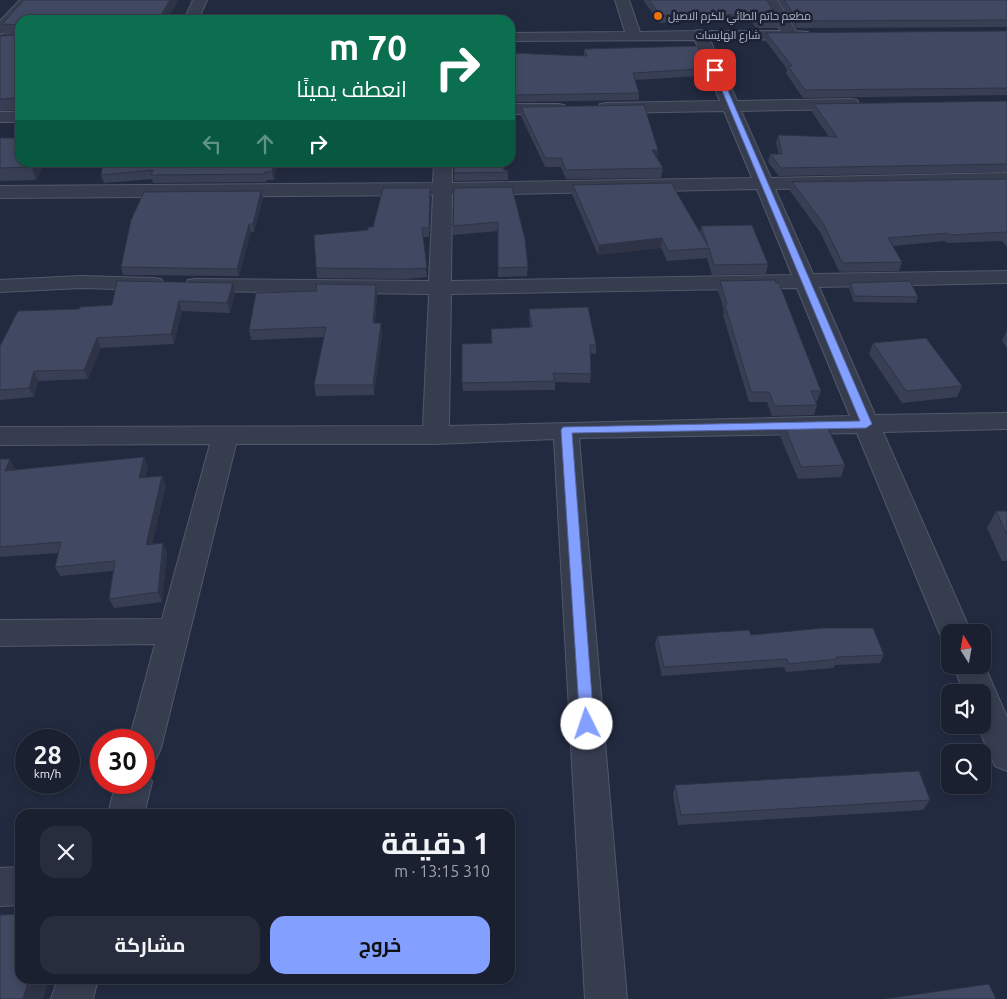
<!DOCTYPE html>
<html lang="ar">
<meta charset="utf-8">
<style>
:root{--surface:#1a2030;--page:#272d3c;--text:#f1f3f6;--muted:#9fa3ab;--line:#383e4c;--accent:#839fff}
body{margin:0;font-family:Ubuntu,Cairo,sans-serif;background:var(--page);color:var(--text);direction:rtl;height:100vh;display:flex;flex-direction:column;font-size:19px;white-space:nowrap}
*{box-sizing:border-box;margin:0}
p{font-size:16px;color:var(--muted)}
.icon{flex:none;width:28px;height:28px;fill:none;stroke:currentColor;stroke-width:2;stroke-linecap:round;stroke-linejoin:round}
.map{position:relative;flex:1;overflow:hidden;direction:ltr}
.side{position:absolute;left:15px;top:809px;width:500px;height:175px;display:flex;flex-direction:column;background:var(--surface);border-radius:15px;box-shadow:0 2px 8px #0003,0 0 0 1px var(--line);direction:rtl}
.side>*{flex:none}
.guide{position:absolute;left:15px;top:15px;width:500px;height:152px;border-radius:15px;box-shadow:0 2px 8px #0003,0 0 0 1px var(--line);direction:rtl;background:#0b6e4f;color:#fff;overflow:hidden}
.needle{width:32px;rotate:349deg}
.controls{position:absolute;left:941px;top:624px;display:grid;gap:10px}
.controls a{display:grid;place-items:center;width:50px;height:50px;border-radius:10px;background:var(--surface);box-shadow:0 2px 8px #0003,0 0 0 1px var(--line);font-size:25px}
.speed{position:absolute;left:15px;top:729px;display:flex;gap:10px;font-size:25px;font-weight:700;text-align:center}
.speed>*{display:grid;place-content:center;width:65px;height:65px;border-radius:50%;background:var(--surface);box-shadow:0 2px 8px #0003,0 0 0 1px var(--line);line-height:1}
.speed small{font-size:12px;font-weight:400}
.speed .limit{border:8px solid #d22;background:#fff;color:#111}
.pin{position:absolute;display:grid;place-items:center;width:42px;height:42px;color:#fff;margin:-21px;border-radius:10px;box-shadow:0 2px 8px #0006}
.me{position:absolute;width:55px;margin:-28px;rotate:356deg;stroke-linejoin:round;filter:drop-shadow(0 0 4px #0008)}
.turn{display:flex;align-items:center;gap:18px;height:105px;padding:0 25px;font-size:22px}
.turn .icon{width:65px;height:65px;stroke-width:2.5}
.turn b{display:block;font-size:35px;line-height:42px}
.lanes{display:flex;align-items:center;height:48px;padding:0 25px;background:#0003;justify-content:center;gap:25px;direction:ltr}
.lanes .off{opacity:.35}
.round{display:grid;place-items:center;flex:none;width:52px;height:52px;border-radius:15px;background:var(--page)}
.summary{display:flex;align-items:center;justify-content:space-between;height:85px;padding:0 25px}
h1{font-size:30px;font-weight:700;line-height:38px}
.cta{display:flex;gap:10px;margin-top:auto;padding:10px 25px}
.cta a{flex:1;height:58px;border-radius:15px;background:var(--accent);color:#111;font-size:20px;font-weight:700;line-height:58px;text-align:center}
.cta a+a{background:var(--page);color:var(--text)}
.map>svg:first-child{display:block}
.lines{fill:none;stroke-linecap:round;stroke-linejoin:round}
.minor-casing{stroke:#52586a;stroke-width:2}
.minor{fill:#363d4f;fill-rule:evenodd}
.wall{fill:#383f54}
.shaded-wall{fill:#2e3345}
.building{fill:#414962;stroke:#2e3345}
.route{fill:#839fff;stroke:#5567a6}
.food-dot{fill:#e8710a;stroke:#1c2234;stroke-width:2}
.labels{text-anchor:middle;stroke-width:5;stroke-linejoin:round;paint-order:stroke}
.far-poi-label{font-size:11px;fill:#b3b8ca;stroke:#1c2234;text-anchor:start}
.far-street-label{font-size:11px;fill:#b3b8ca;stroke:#1c2234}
</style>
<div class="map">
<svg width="1007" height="999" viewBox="0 0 1007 999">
<rect width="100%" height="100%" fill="#222a40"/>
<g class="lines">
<defs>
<path id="minor" d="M20,0H35L5,33L0,34V21Z
M193,0H207L198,20H184Z
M615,0H629L640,32L694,31L700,30L705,31H781L763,0H777L796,31L808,32L810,35L808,38L803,39L710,40L737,101L851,99L857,100L859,104L857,108L851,109L741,111L771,178L1007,173V185L775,189L813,274L1007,271V283L819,287L875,415L1007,413V429L883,432L971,632H950V643L944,641L939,632L857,433L579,438L627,999H585L554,439L436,444H236L161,748L156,759L144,763V740H129L155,644L0,646V620L162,619L210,444L0,445V427L423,426L429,294L196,291L188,290L185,285L188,280L196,279L429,281L433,195L0,198V186L433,183L434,162H452V183L752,178L724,111L606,113L600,112L598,108L600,104L606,103L720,101L695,40L510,41V33L625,32ZM757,189L792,275L451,281L452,195ZM797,288L850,416L449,426L451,294Z
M510,104H558L564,105L566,109L564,113L558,114H510Z
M0,112H20V122H0Z
M81,276L153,278L161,279L164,284L161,289L153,290L81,288L0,292V280Z
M982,660L1007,717V771L995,766L977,725H982V692H964L953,665H982Z
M144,769L146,771L152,782L144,814H108L116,782H144Z
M20,867V905L0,906V868Z
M58,979H98L93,999H51Z"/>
</defs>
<use href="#minor" class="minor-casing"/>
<use href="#minor" class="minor"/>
</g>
<path class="wall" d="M643,0H767L779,21L778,28H756L751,21L715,22L714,20L660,23Z
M778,0H1007V27L796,28Z
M20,20V110L0,111V36L6,35L2,24Z
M1007,31V95L803,98L786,73L787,69L765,40L766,33Z
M584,49L699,69L698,76L635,80L639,93V100L515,102L510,92V66H511L510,63V53L584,56Z
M1007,101V172L779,176L768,162L770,154H779L776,143L778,135L829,137L812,112L814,104Z
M521,107L658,150L657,158L663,168L661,178L566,179L561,167H545L521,116Z
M0,138L46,162L36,180L0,181Z
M103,162H277L274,180H267L266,182L153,183L152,179L104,183L101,175Z
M504,170L508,172V180L454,181V173Z
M1007,179V247L1002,241L947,243L945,241L893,246L902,262L899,271L843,272L839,271L820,232L790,191L792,182Z
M573,185L700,233L701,226L768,264L766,274L712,275L707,258L667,261L661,248L598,255L572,194Z
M512,187L528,267L527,276L498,277V231L453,235V226Z
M261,191L263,198L254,232H251L239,276L123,275L121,267Z
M431,197L429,237H423L427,277L406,279L317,278L316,268L373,227Z
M720,281L821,391L817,401H816L817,405L814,415L772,416L767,402H749L723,315L724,310L718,291Z
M850,283L918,297L916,303L854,302L849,288Z
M376,285L377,295L375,323L382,334L374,395L316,396L314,385L324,337L251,340L249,330L317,291Z
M235,293L230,313L182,311L174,344L101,348L88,379L38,381L34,397L0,400V346L79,309L112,305Z
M529,309L596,345V354L591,353V374L590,383L555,382V390L463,391L462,383L492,343L491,329L530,327L529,317Z
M1006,332H1007V348L1002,341Z
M873,343L962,386L957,397L902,403L869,354Z
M784,425L845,465L841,477L798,479L780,436Z
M144,457L148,467L145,477L162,476L166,486L152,544L163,543L167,552L162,602L114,608L109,599L113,571L60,576L55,567L58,553L0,557V459L15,469L14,470Z
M996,511H1007V561H1002L987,528Z
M751,635L884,655L880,663L835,665L833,668L786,672L784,667L662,676L655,645L657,636Z
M675,785L930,800L923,810L678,825L673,795Z"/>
<path class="shaded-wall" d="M170,0H179L167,20H158Z
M20,102V110L17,103Z
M652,150H658L657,159Z
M34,162H46L36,180L32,167Z
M274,162H277L274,180L272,172Z
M430,188L431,197L429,237V228Z
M261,191L263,198L254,232L253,224Z
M249,224L251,232L239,276L237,269Z
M662,238L661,248L598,255L599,245Z
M233,283L235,293L230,313L227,303Z
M376,285L377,295L374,334L373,323Z
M179,301L182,311L174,344L171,334Z
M381,323L382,334L374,395L373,385Z
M97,338L101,348L88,379L84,370Z
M34,371L38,381L34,397L29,388Z
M144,457L148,467L142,488L139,478Z
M10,459L15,469L10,481L5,471Z
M162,476L166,486L150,554L146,545Z
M163,543L167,552L162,602L158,592Z
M29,979H49L43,999H23Z"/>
<path class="building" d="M24,0H170L158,20H20V102L17,103L16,98L0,99V36L17,35L18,25L2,24Z
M649,0H767L779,21H757L752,14L716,15L715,13L661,16Z
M784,0H1007V20L798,21Z
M1007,31V88L805,90L788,66H792L766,33Z
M698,46L699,69L633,73L639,93L515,95L510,85V66H514L510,56V53L587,56L584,49Z
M1007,101V164L781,168L770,154H782L778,135L837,137L814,104Z
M644,105L658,150H652L663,168L566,170L561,158H545L521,107Z
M0,138H20V162H34L32,167L0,168Z
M103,162H274L272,172H265V174L151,175L153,170L101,175Z
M454,162H502L504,170H507L508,172L454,173Z
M1007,179V234L1005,232L950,235L948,233L888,238L902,262L845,263L842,262L823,223L792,182Z
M671,183L708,246L701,226L752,225L768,264L714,265L709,248L668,251L662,238L599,245L573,185Z
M512,187L525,239L528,267L498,268V222L453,226L454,188Z
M383,188H430L429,228H422L427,268L405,269L316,268L314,235L368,230V227H373Z
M261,191L253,224H249L237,269L121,267L131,220L144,192Z
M775,280L776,283H779L821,391H811L817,405L775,406L769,392H751L725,305L727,304L720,281Z
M117,281L233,283L227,303L179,301L171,334L97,338L84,370L34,371L29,388L0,390V346L18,311L79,309L80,307L112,305Z
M910,281L918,297L855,296L850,283Z
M316,284L376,285L373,323H381L373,385H314L326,327L249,330L256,293L317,291Z
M588,307L596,345H590L591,374L553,373L555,381L462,383V344L492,343L491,329L532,327L529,309Z
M926,338L962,386L906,391L873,343Z
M826,424L845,465L801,467L784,425Z
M144,457L139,478L162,476L146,545L163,543L158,592L109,599L115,561L55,567L61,542L0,547V459H10L5,471Z
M996,511H1007V535Z
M824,628H873L884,655L836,657L837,659L789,664L787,659L664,667L657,636L749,630L751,635Z
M919,771L930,800L681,815L675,785Z
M20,914V979H29L23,999H0V915Z
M989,984L996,999H884Z"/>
<path class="route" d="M713,69L719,70L872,424L866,428L572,433L594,724L592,728L587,730L582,728L580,724L561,430L563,427L860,421Z"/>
<circle class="food-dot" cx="658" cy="16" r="5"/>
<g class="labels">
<g class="far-poi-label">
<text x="668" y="20">مطعم حاتم الطائي للكرم الاصيل</text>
</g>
<g class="far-street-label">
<text x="728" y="39">شارع الهايسات</text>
</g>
</g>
</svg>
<div class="controls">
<a><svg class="needle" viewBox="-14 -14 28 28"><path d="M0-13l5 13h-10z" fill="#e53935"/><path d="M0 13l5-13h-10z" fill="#9fa3ab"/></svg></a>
<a><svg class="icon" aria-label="sound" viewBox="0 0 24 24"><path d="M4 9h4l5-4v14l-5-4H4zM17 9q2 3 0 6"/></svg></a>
<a><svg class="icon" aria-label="search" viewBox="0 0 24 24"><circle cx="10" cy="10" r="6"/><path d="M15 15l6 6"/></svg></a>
</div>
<div class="speed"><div>28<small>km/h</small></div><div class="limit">30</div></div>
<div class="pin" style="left:715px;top:70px;background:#d93025"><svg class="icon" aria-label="arrive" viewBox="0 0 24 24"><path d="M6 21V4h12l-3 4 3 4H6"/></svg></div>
<svg class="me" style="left:587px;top:724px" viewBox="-20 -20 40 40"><circle r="19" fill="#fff"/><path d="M0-13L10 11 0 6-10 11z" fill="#839fff"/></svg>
<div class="guide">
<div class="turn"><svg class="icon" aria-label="right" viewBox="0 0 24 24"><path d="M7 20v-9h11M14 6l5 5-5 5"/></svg><div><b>70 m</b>انعطف يمينًا</div></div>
<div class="lanes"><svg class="icon off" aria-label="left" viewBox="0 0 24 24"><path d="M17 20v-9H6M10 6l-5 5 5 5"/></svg><svg class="icon off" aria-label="ahead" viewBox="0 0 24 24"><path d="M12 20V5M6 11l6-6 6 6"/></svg><svg class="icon" aria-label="right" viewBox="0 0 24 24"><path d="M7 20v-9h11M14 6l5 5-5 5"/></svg></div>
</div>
<section class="side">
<div class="summary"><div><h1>1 دقيقة</h1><p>310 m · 13:15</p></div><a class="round"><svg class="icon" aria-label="close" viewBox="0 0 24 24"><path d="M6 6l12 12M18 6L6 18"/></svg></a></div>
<div class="cta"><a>خروج</a><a>مشاركة</a></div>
</section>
</div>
